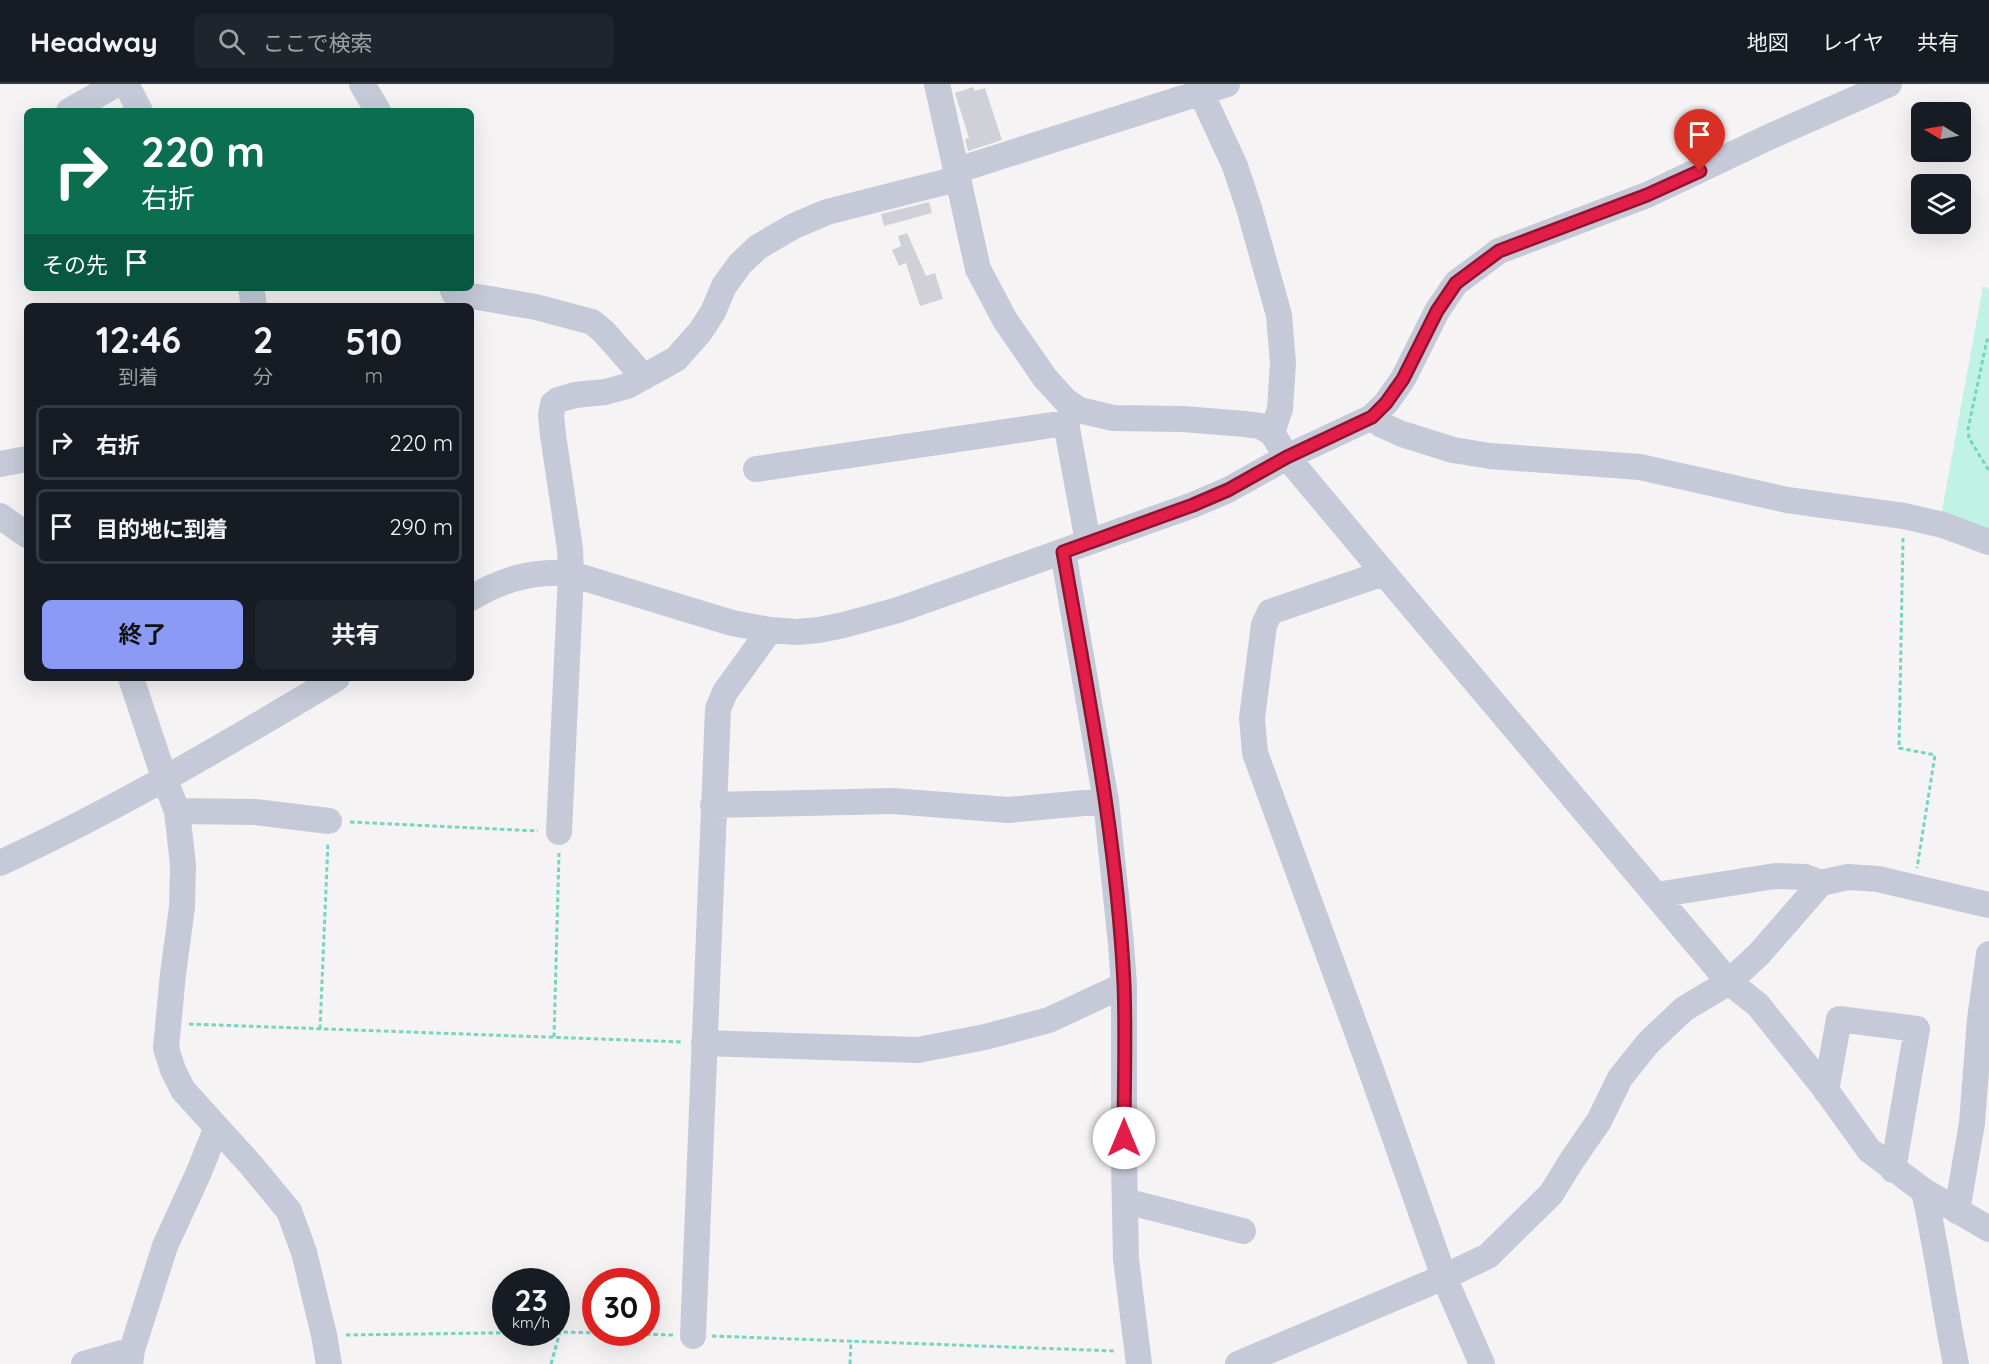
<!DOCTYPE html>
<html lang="ja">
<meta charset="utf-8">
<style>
:root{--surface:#171b24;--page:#20242c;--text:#f1f3f6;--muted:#9ea1a6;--line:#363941;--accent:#8b9bf5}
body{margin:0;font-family:Quicksand,"Noto Sans JP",sans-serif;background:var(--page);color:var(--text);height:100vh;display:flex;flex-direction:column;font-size:22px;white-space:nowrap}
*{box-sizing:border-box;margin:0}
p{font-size:20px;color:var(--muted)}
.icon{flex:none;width:33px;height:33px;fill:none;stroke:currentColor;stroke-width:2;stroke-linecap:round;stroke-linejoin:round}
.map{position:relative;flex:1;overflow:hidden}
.drawer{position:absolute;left:24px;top:219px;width:450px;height:378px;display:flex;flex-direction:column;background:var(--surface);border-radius:9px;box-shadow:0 6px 24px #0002}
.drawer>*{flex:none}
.banner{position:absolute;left:24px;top:24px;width:450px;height:183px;border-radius:9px;box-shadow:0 6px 24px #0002;background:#0b6e4f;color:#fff;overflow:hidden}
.needle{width:39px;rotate:280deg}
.fabs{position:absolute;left:1911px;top:18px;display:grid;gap:12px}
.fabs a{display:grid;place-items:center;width:60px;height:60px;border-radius:9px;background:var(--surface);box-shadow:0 6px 24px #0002;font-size:30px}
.speed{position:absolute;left:492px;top:1184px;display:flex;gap:12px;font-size:30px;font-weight:700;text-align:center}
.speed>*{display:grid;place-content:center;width:78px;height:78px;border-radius:50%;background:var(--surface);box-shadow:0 6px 24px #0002;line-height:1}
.speed small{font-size:15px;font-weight:400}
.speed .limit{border:9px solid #d22;background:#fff;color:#111}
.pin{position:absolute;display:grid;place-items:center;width:51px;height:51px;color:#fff;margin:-62px -26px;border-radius:50% 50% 50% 0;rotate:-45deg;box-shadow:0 0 6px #0007}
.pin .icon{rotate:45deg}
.me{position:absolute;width:66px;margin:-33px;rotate:0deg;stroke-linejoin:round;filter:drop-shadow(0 0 4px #0008)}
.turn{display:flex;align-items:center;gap:21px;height:126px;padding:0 18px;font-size:27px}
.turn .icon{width:78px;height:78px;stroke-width:2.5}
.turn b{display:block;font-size:42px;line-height:51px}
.then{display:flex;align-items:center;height:57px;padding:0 18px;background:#0003;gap:12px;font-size:22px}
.eta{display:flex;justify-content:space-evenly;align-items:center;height:102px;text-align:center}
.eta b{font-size:36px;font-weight:700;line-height:42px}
.button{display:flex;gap:12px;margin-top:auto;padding:12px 18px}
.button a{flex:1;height:69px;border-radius:9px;background:var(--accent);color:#111;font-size:24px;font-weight:700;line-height:69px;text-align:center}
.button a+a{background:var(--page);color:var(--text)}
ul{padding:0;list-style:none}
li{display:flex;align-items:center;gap:18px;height:75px;margin:0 12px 9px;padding:0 6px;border:3px solid var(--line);border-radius:9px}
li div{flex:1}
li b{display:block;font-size:22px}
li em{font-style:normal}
header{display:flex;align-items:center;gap:36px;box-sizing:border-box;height:84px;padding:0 30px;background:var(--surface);border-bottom:2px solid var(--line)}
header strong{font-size:28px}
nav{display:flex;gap:33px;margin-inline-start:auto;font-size:21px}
.search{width:420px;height:54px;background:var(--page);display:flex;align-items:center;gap:15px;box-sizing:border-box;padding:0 21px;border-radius:9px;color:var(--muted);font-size:22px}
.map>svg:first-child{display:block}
.green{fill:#c0f3e3}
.building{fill:#cfd0d8}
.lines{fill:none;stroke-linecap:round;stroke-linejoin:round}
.path{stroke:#75d5c1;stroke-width:3;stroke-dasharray:4.5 3;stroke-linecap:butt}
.minor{stroke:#c6cad8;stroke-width:26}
.route-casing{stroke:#92132f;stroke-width:15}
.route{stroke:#e11d48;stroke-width:10}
</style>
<header>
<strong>Headway</strong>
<div class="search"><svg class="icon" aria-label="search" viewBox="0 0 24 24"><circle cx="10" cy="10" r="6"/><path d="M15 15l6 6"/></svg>ここで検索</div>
<nav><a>地図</a><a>レイヤ</a><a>共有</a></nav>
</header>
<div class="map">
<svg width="1989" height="1280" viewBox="0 0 1989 1280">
<rect width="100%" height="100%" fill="#f5f3f3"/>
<path class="green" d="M1983,202L1989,205V447L1941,432Z"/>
<path class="building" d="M973,3L975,7L985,4L1002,56L968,67L965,55L969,54L955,9Z
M929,118L932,129L884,142L881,130Z
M907,149L926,192L935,189L943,215L920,222L906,179L899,182L892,166L901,162L898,152Z"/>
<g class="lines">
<path class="path" d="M1989,256H1987L1968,345L1969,354L1989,387
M1903,454L1899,664L1935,671L1917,784
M350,738L538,747
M189,940L683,958
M320,945L328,758
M554,953L559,769
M346,1251L560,1248L673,1251
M712,1252L1116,1267
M551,1280L560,1248
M850,1280L851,1256"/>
<path class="minor" d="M126,0L140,27
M362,0L378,27
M937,0L978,185L1005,236L1045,294L1065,316L1079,326L1113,334L1183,335L1245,340L1260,342L1272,349L1287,373L1384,489L1729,898L1758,921L1823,1002L1869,1066L1924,1107L1989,1145
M1197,0L1235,82L1249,124L1279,231L1283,279L1280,325L1272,349
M69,27L117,0
M955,87L1227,0
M251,204L254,222
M452,204L454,209L536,223L592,238L603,247L644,293
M1074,325L1066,339L1088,458
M1372,333L1382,341L1402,350L1453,366L1490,372L1640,383L1787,416L1904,432L1943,441L1989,458
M0,380L27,375
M756,385L1066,339
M0,432L27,451
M1063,468L1106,717L1121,860L1124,901V1076L1126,1175L1139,1280
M1384,489L1270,528L1264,541L1252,634L1255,669L1371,986L1444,1193L1482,1280
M471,514C503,495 534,486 571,490L732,539L770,546L797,548L819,546L844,541L898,526L1193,421L1228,406L1287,373L1372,333L1386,319L1403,295L1437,227L1456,199L1499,167L1647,111L1769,53L1889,0
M131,594L165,696L177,727L183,781L182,823L173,890L166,964L173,986L183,1006L251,1081L289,1127L304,1168L324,1251L329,1280
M713,721L893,717L1008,726L1106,717
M177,727L255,728L329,737
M559,748L571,490L570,465L553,351L551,331L553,320L558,316L575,311L605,308L627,302L676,275L700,248L713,228L724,202L740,180L758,163L794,142L827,128L957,95
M0,779C117,725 227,660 337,594
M1656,811L1775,792L1805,793L1821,799
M704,959L918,966L985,953L1049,936L1124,901
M1826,1007L1839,935L1917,945L1893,1086
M1924,1107C1937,1165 1944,1222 1956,1280
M1125,1117L1243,1147
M1957,1127L1972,1039L1980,935L1989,870
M693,1252L718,625L725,608L770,546
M84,1280L132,1266
M130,1280L132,1266L165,1162L199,1088L216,1045
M1238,1280L1444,1193L1488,1172L1551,1110L1572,1076L1599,1037L1620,994L1648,959L1684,925L1729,898L1759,870L1821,799L1848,793L1878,795L1989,821"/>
</g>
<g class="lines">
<defs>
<path id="route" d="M1124,1054C1124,1003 1126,951 1124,900C1117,754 1088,611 1063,468L1193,421L1228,406L1287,373L1372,333L1386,319L1403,295L1437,227L1456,199L1499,167L1647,111L1700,87"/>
</defs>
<use href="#route" class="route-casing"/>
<use href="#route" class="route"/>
</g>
</svg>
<div class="fabs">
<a><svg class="needle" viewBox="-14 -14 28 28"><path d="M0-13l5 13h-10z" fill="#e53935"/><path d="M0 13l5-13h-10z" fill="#9ea1a6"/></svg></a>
<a><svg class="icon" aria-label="layers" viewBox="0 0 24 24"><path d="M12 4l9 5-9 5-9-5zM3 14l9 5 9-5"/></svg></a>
</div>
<div class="speed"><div>23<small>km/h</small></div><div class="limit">30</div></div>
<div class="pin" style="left:1700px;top:87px;background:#d93025"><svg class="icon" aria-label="arrive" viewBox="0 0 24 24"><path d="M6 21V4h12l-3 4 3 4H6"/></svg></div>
<svg class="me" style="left:1124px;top:1054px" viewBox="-20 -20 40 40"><circle r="19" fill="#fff"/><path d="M0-13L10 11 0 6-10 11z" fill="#e11d48"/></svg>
<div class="banner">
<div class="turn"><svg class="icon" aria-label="right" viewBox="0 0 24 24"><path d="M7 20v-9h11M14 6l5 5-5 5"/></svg><div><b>220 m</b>右折</div></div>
<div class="then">その先<svg class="icon" aria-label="arrive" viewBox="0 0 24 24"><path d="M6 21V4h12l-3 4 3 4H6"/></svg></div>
</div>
<section class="drawer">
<div class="eta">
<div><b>12:46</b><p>到着</p></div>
<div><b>2</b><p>分</p></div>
<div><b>510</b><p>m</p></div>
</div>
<ul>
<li><svg class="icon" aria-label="right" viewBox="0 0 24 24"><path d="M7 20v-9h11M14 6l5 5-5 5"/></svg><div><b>右折</b></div><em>220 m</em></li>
<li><svg class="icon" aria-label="arrive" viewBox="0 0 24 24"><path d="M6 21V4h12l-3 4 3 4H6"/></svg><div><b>目的地に到着</b></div><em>290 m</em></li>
</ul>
<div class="button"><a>終了</a><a>共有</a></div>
</section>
</div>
